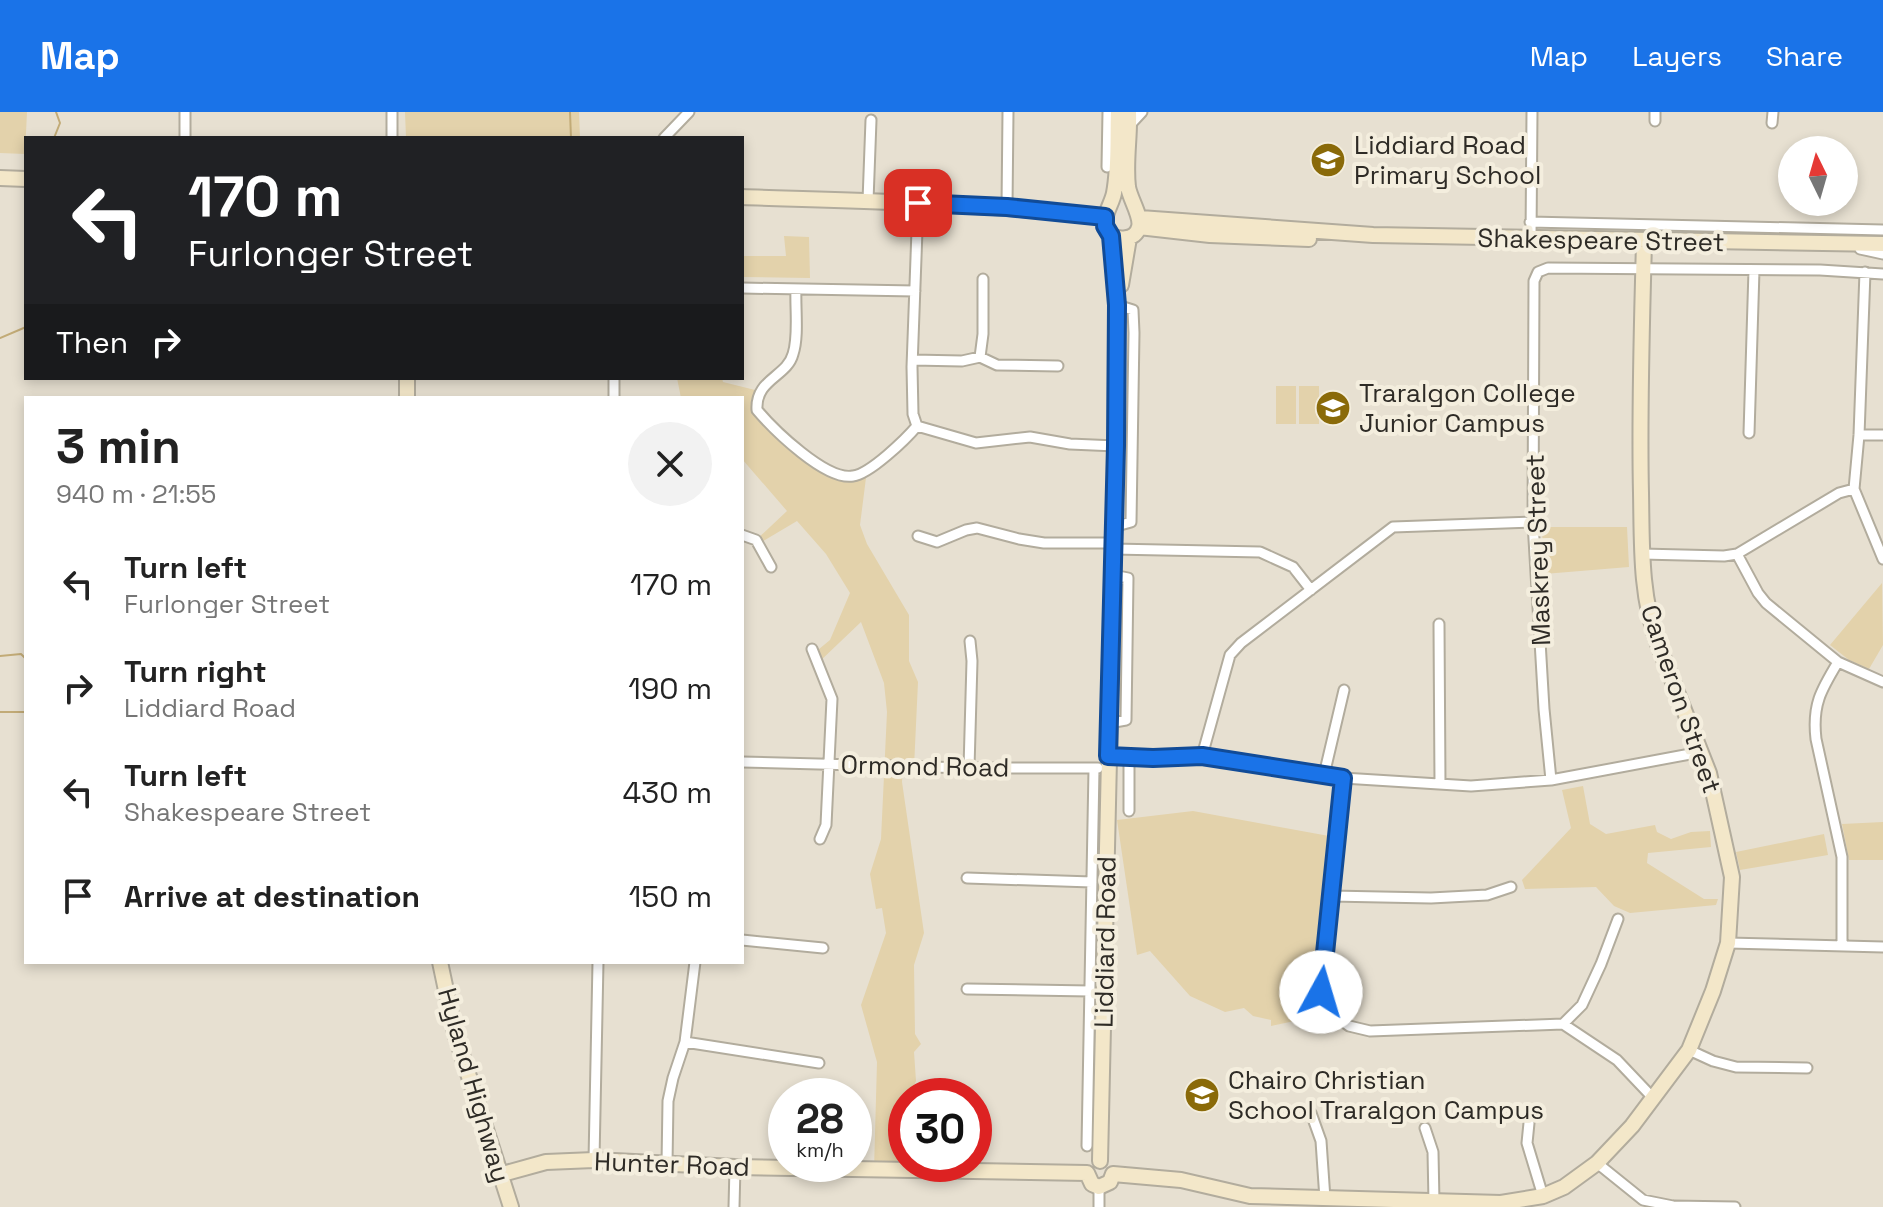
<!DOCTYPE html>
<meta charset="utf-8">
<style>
:root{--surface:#fff;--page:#f2f2f2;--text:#222;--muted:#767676;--accent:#1a73e8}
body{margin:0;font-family:"Space Grotesk",sans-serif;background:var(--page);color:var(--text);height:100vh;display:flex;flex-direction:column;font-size:30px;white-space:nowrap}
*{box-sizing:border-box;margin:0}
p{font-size:26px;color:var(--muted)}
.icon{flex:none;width:44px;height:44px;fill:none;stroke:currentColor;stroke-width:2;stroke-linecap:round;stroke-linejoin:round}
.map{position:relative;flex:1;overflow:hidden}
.sheet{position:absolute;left:24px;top:284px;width:720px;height:568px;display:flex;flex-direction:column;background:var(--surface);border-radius:0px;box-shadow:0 4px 12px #0003}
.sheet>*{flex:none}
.banner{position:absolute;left:24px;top:24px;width:720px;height:244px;border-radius:0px;box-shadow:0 4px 12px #0003;background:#202124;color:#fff;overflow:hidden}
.needle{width:52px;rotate:355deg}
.buttons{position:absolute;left:1778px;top:24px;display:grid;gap:16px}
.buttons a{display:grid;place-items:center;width:80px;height:80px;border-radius:50%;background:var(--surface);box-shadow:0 4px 12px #0003;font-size:40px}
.speed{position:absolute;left:768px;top:966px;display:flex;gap:16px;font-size:40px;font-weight:700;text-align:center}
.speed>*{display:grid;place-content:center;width:104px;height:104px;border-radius:50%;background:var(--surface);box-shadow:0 4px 12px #0003;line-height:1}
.speed small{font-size:20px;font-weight:400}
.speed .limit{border:12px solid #d22;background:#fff;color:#111}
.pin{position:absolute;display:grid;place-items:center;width:68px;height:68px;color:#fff;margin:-34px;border-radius:16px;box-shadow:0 4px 12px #0006}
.me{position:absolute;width:88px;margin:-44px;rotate:6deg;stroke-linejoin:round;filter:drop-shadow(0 0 6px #0008)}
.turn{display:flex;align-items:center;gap:28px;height:168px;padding:0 32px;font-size:36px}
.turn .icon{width:104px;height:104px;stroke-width:2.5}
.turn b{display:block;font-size:56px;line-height:68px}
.then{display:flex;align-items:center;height:76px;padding:0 32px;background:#0003;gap:16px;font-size:30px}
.round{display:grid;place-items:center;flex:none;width:84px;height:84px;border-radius:42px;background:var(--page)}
.overview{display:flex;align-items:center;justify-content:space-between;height:136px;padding:0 32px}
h1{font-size:48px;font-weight:800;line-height:60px}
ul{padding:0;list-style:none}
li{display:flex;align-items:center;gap:24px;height:104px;padding:0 32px}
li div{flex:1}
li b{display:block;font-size:30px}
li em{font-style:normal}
header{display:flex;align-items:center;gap:48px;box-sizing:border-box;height:112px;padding:0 40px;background:var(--accent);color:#fff}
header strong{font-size:38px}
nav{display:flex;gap:44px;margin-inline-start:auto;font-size:28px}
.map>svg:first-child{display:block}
.green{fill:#e3d2ab}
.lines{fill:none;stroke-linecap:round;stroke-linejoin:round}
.stream{stroke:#c2ab77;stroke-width:2}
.street-casing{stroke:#b2ac9d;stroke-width:13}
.secondary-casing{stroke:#b2ac9d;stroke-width:18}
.street{stroke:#fff;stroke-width:9}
.secondary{stroke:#f3e7c9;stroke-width:14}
.route-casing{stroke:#114b97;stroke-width:20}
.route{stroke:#1a73e8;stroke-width:14}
.labels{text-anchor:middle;stroke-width:8;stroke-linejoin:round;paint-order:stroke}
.poi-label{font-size:26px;fill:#2e2b26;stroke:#f4eede;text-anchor:start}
.street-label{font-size:26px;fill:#2e2b26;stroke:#f4eede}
</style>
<header>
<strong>Map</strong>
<nav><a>Map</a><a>Layers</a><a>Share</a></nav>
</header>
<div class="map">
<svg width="1883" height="1095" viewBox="0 0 1883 1095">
<rect width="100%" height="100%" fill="#e7e0d1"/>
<path class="green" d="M0,0H27L25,42L0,41Z
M405,0H579L580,26H406Z
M784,124L809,125L810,166L742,165V144H786Z
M677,266H722L723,270L759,279L757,287L770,314L833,359L852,363L867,358L860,413L867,432L909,503V549L918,570L914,655H903L902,670L924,821L914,853L915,922L921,932L914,940L916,969L909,984H906V1052L874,1058L877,950L861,893L886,821L882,796L876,797L870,762L881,727L887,600L884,571L861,510L818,551L813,542L830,528L850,481L826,442L797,409L758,432L756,428L787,399L742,347V286H681Z
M1276,274H1296V312H1276Z
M1299,274H1319V312H1299Z
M1542,415H1627L1629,455L1544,462Z
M1882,471L1883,533L1869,557L1849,548L1830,533Z
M1583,674L1590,712L1606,722L1655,713L1657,720L1671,727L1691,720L1710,719L1711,735L1648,741L1647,751L1704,787H1718L1716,793L1630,801L1614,794L1596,775L1525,777L1522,768L1571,716L1562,678Z
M1193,699L1329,724L1313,905L1271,914V908L1253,904L1244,896L1225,900L1190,884L1150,839L1137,843L1117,708Z
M1883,710V748H1849L1842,712Z
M1824,722L1828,743L1740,758L1736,740Z"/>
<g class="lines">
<path class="stream" d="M570,0L571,26
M54,26L60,11L56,0
M0,226L26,215
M0,544L21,542L26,547
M0,600H26"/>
<defs>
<path id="street" d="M392,0V26
M1655,9V0
M1772,11L1773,0
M1129,14L1142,0
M185,26V0
M664,26L689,0
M1107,55L1108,0
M868,89L871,8
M918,91L912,255L913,302L917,314L976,331L1030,325L1070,332L1116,334
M1007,95L1008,0
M1530,110L1883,118
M1531,126L1532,0
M1860,137L1883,142
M1865,160L1859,323L1854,377L1883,447
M742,176L915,179
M796,177C795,196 799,224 793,242C787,265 755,267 757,298C774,318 826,369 853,364C870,362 906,327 917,314
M980,245L983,222V167
M913,248L962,249L980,245L997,253L1058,254
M614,286V266
M1749,321L1754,158
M1859,323H1883
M1113,415L1131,410L1134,221L1133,198L1117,193
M742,423L756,428L771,455
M918,424L937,430L966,418L977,416L1019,427L1044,431H1113
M1113,437L1260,440L1293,455L1311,478
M1642,442L1724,444L1737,442L1839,381L1854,377
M1737,442L1758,481L1766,491L1838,550L1883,570
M1439,512L1440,672
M812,537L832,587L826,713L820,727
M1838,550C1821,578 1812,593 1816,627L1842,745V834
M1109,611L1126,608L1128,466L1113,463
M1108,644L1153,646L1202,644L1343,666L1471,674L1551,668L1701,640
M1202,644L1230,543L1241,531L1393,415L1533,410
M1129,646V699
M742,650L969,656H1098
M969,656L972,549L970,529
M1324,663L1344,578
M1343,666L1321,880L1330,900L1349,914L1370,919L1563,912L1617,948L1654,987
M1551,668L1544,597L1533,410L1534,169L1538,160L1548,156L1820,158L1883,162
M967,766L1092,770
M1331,784L1431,786L1487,783L1511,775
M742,828L823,836
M1728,831L1883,835
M967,877L1090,879
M1563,912L1582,893L1601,852L1618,807
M685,930L819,951
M1689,938L1713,949L1736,955L1807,956
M974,998V1000
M1311,1001L1321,1029L1325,1087
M1529,1011L1527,1031L1543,1084
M1425,1016L1433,1040L1434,1090
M1087,1034L1094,657
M594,1048L598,850
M1597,1051L1643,1088L1673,1094L1735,1095
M667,1052L668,989L673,966L685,930L695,850
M734,1095L735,1055
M1099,1095V1075"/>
<path id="secondary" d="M1118,0C1117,26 1119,55 1114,81C1112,93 1098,110 1109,121C1117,130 1136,128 1139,115C1142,105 1130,87 1128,75C1125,50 1130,25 1129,0
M0,66L26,67
M742,85C863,89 984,91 1105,105
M1140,106L1373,123L1883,132
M1139,115L1210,123L1309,127
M1121,173L1129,126
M407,286V266
M440,850L455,921L511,1095
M1100,1049L1116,334L1117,193L1111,124
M1087,1061L1092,1072L1099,1075L1110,1070L1113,1062
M1113,1062L1181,1068L1250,1084L1501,1091L1543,1084L1564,1075L1597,1051L1632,1014L1689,938L1713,879L1728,831L1732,765L1709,661L1658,532C1640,483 1642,432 1641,381C1639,297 1642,213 1644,129
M499,1063L546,1050L594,1048L735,1055L1087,1061"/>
</defs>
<use href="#street" class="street-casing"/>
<use href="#secondary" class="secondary-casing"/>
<use href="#street" class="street"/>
<use href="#secondary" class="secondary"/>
</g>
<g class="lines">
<defs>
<path id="route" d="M918,91L1007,95L1105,105V114L1111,124L1117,193L1116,334L1108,644L1153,646L1202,644L1343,666L1321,880"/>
</defs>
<use href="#route" class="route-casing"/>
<use href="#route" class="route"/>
</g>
<defs>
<symbol id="school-disc" viewBox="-11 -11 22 22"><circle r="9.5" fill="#8a6a09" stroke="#f4eede"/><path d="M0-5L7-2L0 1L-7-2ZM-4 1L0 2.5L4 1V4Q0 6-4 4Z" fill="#fff"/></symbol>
</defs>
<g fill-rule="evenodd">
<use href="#school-disc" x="1308" y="28" width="40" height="40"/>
<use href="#school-disc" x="1313" y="276" width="40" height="40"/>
<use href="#school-disc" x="1182" y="963" width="40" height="40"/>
</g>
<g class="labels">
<g class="poi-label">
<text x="1354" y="42">Liddiard Road<tspan x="1354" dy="30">Primary School</tspan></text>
<text x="1359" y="290">Traralgon College<tspan x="1359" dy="30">Junior Campus</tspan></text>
<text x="1228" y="977">Chairo Christian<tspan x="1228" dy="30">School Traralgon Campus</tspan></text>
</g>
<g class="street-label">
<text transform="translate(1601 128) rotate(1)" y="9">Shakespeare Street</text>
<text transform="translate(1538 438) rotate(-92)" y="9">Maskrey Street</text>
<text transform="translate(1681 587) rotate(71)" y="9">Cameron Street</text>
<text transform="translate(925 654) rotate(1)" y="9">Ormond Road</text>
<text transform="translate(1105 830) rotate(-89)" y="9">Liddiard Road</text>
<text transform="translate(474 973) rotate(74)" y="9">Hyland Highway</text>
<text transform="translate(672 1052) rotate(2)" y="9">Hunter Road</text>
</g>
</g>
</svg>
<div class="buttons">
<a><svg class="needle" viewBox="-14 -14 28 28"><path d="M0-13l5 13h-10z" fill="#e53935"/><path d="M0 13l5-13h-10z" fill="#767676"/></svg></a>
</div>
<div class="speed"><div>28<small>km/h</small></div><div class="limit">30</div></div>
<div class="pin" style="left:918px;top:91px;background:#d93025"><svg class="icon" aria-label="arrive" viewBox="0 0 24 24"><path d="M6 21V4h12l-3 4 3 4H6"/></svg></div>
<svg class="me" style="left:1321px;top:880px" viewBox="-20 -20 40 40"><circle r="19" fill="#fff"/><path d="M0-13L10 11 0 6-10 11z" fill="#1a73e8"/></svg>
<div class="banner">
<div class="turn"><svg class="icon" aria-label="left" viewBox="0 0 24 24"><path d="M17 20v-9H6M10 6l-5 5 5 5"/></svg><div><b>170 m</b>Furlonger Street</div></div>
<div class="then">Then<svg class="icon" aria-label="right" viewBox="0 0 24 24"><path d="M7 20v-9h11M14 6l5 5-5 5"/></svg></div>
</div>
<section class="sheet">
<div class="overview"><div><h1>3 min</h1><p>940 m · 21:55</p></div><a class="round"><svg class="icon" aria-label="close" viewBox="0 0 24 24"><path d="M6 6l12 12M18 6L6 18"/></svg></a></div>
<ul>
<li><svg class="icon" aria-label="left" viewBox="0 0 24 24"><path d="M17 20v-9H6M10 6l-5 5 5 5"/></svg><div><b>Turn left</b><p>Furlonger Street</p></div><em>170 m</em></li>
<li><svg class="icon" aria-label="right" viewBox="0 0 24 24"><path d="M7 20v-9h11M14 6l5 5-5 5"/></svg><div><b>Turn right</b><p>Liddiard Road</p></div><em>190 m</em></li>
<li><svg class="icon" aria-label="left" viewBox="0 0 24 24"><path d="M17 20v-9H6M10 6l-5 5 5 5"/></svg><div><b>Turn left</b><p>Shakespeare Street</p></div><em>430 m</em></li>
<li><svg class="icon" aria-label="arrive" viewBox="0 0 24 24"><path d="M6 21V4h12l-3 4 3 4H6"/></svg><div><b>Arrive at destination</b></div><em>150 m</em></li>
</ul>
</section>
</div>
